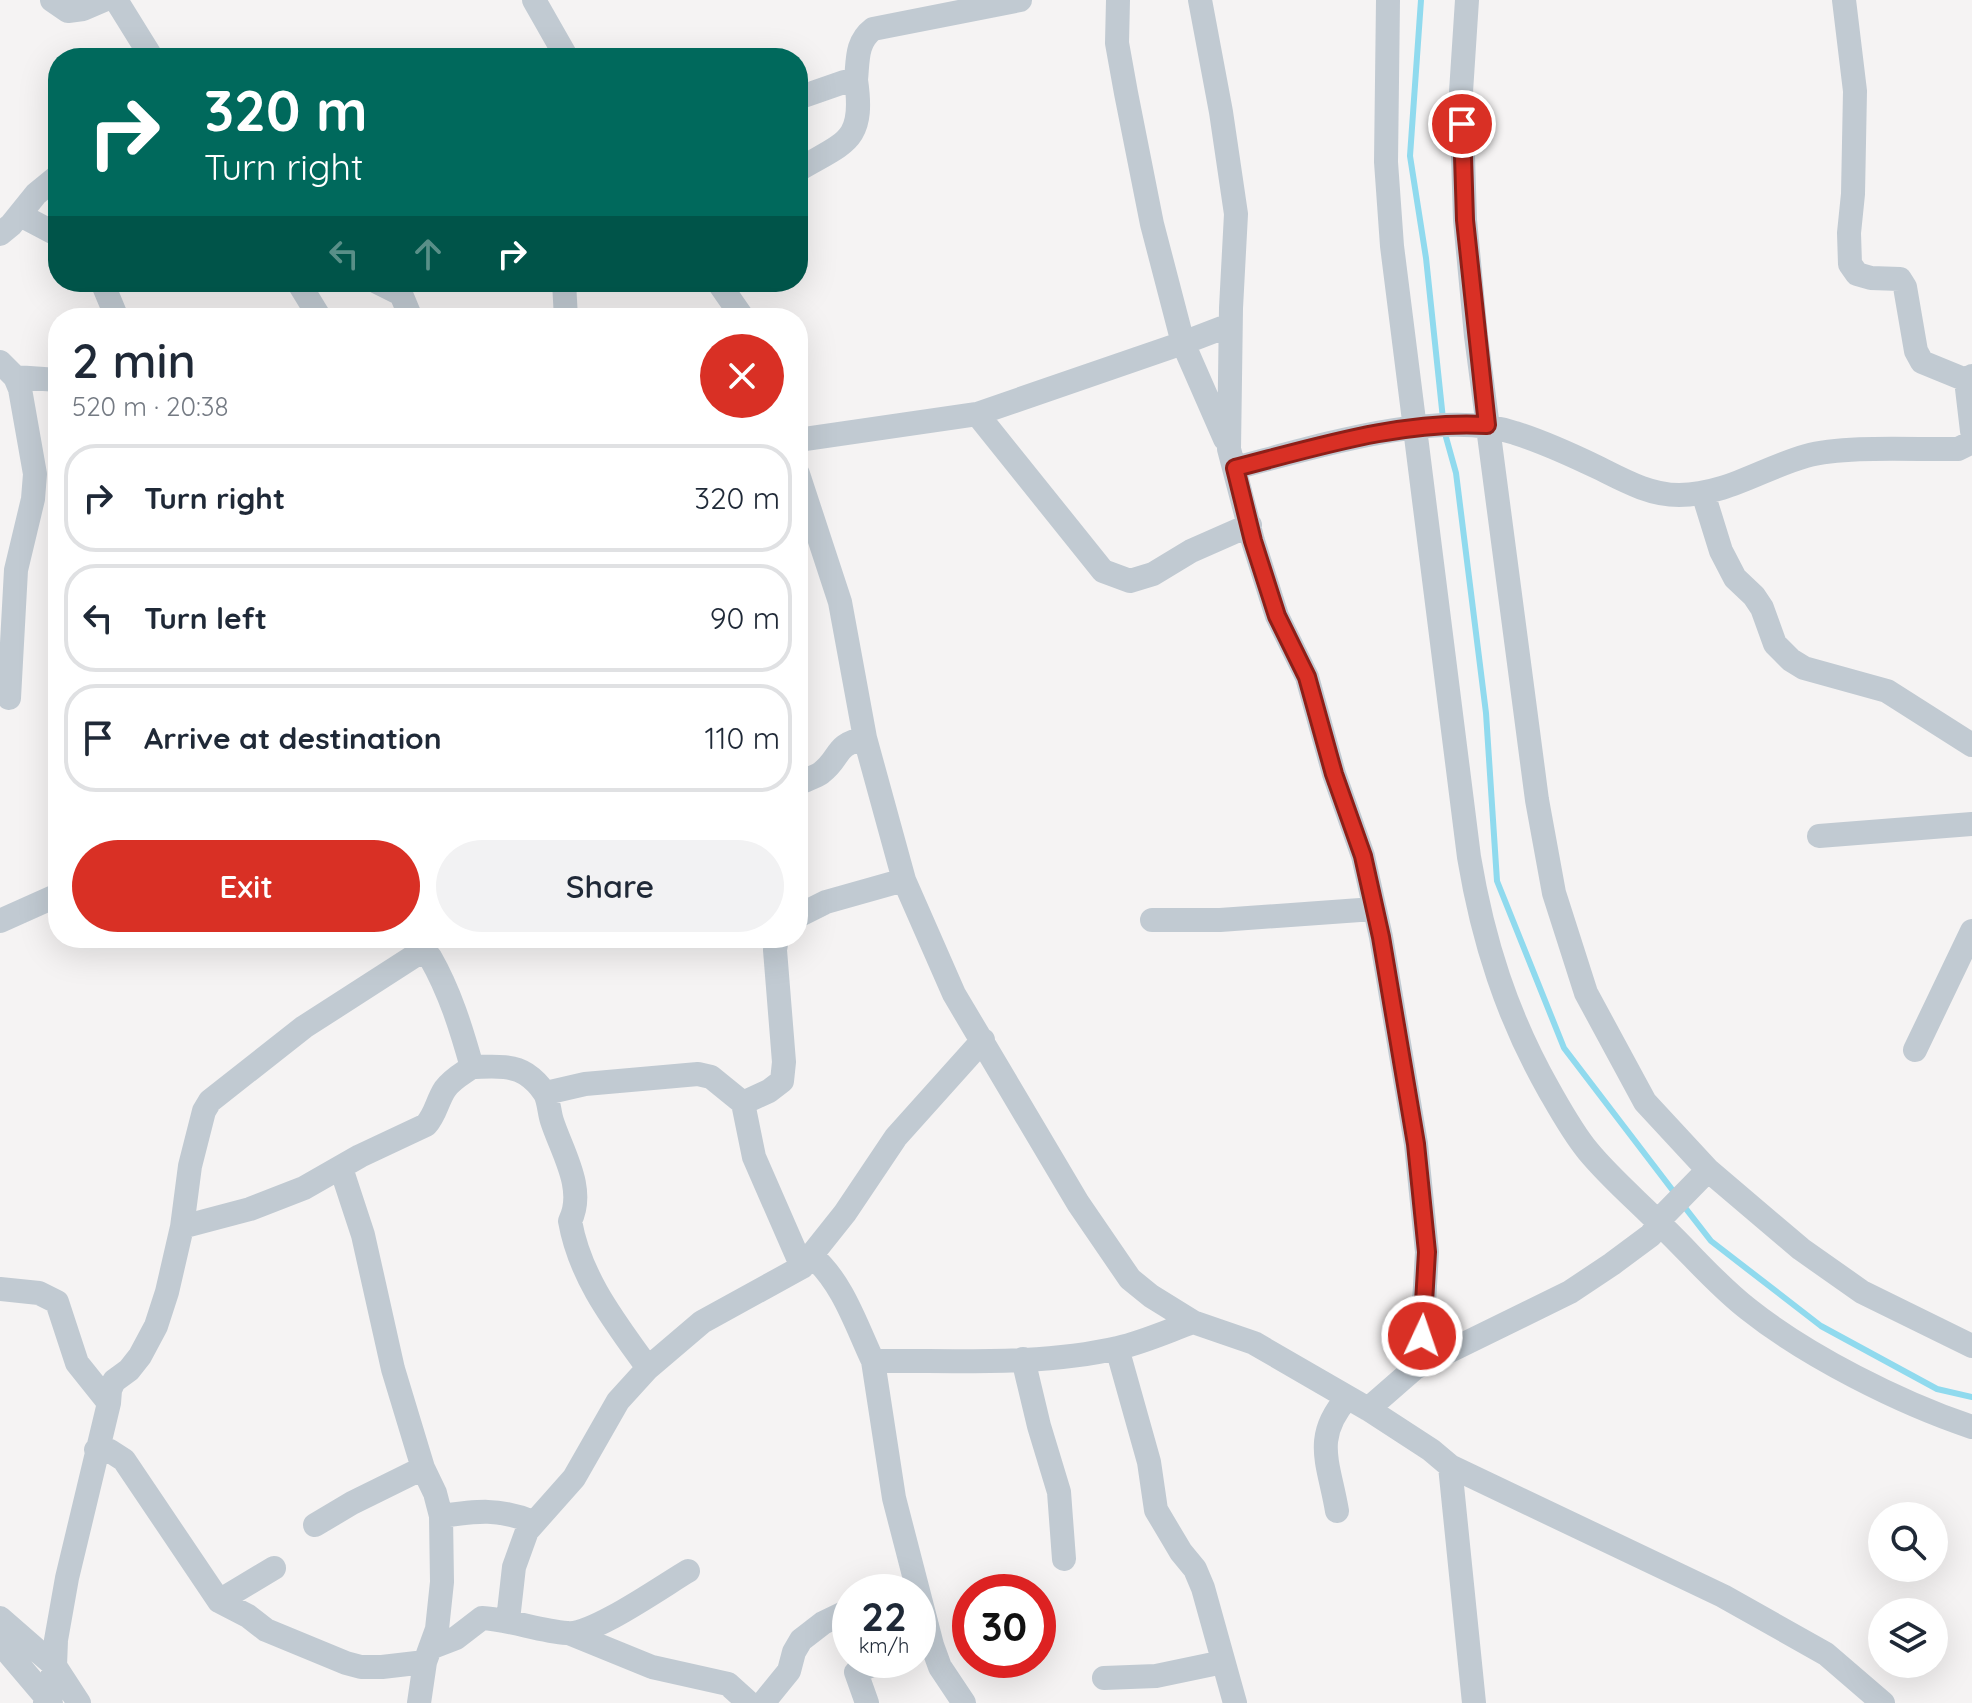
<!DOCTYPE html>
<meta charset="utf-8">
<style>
:root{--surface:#fff;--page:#f2f2f3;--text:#1f2937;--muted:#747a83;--line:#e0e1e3;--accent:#d93025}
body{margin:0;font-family:Quicksand,sans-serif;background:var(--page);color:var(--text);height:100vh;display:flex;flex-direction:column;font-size:30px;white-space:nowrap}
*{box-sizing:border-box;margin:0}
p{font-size:26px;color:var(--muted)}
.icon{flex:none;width:44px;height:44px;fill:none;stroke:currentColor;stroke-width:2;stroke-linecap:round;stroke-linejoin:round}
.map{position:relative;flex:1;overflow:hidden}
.drawer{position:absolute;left:48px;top:308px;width:760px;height:640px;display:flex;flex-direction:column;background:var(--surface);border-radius:32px;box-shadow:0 8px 32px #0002}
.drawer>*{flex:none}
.banner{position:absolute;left:48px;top:48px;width:760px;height:244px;border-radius:32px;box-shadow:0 8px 32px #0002;background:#00695c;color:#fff;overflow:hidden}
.controls{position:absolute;left:1868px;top:1502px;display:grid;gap:16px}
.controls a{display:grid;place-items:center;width:80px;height:80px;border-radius:50%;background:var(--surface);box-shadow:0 8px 32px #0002;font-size:40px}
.speed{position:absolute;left:832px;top:1574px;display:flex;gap:16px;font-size:40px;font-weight:700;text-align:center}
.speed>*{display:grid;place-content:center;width:104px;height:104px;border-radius:50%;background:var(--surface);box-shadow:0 8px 32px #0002;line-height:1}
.speed small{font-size:20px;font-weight:400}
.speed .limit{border:12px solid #d22;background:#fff;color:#111}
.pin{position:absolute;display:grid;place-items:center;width:68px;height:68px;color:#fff;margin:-34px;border:4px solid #fff;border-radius:50%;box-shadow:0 2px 8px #0007}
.me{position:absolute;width:88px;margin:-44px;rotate:3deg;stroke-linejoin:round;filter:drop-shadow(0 0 6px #0008)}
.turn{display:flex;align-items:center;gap:28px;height:168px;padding:0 24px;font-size:36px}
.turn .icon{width:104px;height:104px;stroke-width:2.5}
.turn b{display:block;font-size:56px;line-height:68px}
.lanes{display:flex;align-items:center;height:76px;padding:0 24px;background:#0003;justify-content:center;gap:40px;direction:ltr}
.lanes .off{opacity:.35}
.round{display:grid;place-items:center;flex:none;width:84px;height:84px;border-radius:42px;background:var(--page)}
.headline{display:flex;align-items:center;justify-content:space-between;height:136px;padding:0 24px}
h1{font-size:48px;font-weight:600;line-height:60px}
.cta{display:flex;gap:16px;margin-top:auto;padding:16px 24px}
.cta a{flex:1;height:92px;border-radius:48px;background:var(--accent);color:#fff;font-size:32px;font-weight:600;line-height:92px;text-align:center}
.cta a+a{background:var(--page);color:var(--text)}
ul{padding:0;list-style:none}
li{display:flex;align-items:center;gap:24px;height:108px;margin:0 16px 12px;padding:0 8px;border:4px solid var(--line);border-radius:32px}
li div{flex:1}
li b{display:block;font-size:30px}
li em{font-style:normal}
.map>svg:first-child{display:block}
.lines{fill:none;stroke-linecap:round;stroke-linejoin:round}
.stream{stroke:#90daee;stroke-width:6}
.minor{stroke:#c1cad2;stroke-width:24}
.route-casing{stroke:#8d1f18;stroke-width:20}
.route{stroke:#d93025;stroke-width:14}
</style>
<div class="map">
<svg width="1972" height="1703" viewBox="0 0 1972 1703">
<rect width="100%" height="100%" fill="#f5f3f3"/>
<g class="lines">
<path class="stream" d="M1421,0L1410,156L1426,258L1443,419
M1444,430L1456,473L1486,713L1497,881L1564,1048L1677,1196
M1683,1205L1711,1241L1821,1326L1937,1389L1972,1397"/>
<path class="minor" d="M52,0L68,11L83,9L104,0
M116,0L152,58
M534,0L567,58
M1118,0L1117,43L1126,93L1152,224L1183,343L1230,325
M1200,0L1221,112L1236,214L1231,308L1229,449L1253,541L1277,616L1307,677L1334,774L1363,856L1381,937L1416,1144L1427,1252L1422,1336L1415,1368
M1388,0L1386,162L1392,246L1469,857C1483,941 1507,1016 1549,1090C1561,1111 1573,1133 1588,1151C1611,1179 1640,1203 1665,1229C1693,1256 1717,1285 1748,1309C1807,1356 1900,1403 1972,1427
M1467,0L1461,92L1465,220L1476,336L1537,800L1554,893L1586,993L1645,1102L1708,1170L1801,1249L1862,1292L1972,1346
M1844,0L1855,91L1853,194L1849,233L1850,264L1857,274L1871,278L1900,279L1905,287L1916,351L1922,362L1966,380
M856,80C858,60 856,42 873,29L1020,0
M798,98L844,82L856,80C865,142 845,142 798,170
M20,215L58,235
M0,234L11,225L36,194L58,176
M102,282L117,318
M298,282L320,318
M377,282L401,294L411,318
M564,282L566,318
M718,282L743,318
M0,362L15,377L20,389L35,474L33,499L16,570L9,698
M1972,376L1966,380L1972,431
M15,377L58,380
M977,414L1103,571L1130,581L1153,574L1191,551L1250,525
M798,440L977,414L1183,343L1225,439
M1235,468C1312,448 1440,407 1515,433C1544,442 1572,455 1599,468C1625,481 1650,495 1679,495C1726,495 1763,468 1806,456C1846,445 1916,450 1958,449L1972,442
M798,474L840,602L865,738L904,880L954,994L1078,1203L1130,1279L1151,1296L1193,1322L1254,1343L1368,1409
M1703,493L1721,551L1735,578L1754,596L1762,608L1775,644L1791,660L1804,668L1887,691L1972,745
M798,784C805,780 815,777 821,773C842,757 833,745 865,738
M1819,836L1972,824
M798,916L826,902L904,880
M1152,920H1220L1374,909
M0,921L58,895
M419,953L430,957C450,992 461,1028 472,1067C488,1067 511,1064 526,1074C532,1078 540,1086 544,1092C549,1099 549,1112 552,1121C562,1152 586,1189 570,1221C580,1278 615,1322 648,1368
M1915,1050L1972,931
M546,1093L585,1084L698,1074L711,1077L743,1103L754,1157L802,1267
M743,1103L769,1091L782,1081L784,1062L775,950L777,938
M341,1168L363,1235L393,1369L423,1468L435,1493L441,1516L442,1582L437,1629L425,1662L419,1703
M1708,1170L1665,1214L1651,1235L1612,1264L1570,1292L1415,1368L1368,1409L1431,1450L1450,1466L1723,1596L1826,1654L1883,1703
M182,1227L250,1209L304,1188L360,1156L426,1125C436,1114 437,1101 445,1089C452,1079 462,1074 472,1067
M812,1256C843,1283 856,1325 873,1361C953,1360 1039,1366 1118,1348C1144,1342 1168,1331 1193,1322
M0,1289L39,1293L57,1302L77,1363L109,1403
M1117,1348L1149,1462L1156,1510L1181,1552L1195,1569L1203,1588L1235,1703
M1023,1359L1039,1426L1059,1492L1064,1559
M873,1361L894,1498L932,1645L940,1667L964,1703
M96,1450L110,1451L124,1460L219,1601L248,1616L266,1630L346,1663L361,1667H382L425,1662
M1450,1466L1474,1703
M1337,1511C1329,1463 1312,1438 1347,1398
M441,1516C477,1511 499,1508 533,1522
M315,1525L352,1503L423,1468
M219,1601L274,1568
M0,1618L55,1666L79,1703
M508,1620L514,1567L527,1531L574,1478L618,1401L648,1368L702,1322L802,1267L845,1213L896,1137L983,1040
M571,1634L652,1667L728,1684L749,1703
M0,1643L51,1703
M430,1648L456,1638L482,1618C512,1620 539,1631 567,1633C592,1636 664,1585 688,1571
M1104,1678L1156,1676L1223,1662
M45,1703L55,1666L56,1640L67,1578L109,1403L110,1390L114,1381L129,1370L140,1356L156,1326L167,1292L182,1227L190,1166L204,1111L210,1101L304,1027L419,953L415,938
M763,1703L789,1671L794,1652L801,1640L823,1623L850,1610
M867,1703L856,1672L884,1660"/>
</g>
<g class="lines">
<defs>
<path id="route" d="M1422,1336L1427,1252L1416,1144L1381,937L1363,856L1334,774L1307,677L1277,616L1253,541L1235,468C1317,447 1402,420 1487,425L1465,220L1462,124"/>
</defs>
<use href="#route" class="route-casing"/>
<use href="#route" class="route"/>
</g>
</svg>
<div class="controls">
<a><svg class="icon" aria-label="search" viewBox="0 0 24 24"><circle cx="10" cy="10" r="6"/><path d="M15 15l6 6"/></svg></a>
<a><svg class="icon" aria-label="layers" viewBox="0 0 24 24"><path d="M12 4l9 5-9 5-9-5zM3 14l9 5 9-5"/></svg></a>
</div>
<div class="speed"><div>22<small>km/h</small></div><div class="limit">30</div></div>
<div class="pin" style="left:1462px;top:124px;background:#d93025"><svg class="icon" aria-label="arrive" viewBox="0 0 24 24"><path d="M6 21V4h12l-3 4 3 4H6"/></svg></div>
<svg class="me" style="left:1422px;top:1336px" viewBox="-20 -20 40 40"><circle r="17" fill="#d93025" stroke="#fff" stroke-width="3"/><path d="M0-11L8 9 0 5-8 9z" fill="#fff"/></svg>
<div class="banner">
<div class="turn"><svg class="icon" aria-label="right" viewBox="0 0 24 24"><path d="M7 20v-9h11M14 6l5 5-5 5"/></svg><div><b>320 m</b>Turn right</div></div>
<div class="lanes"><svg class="icon off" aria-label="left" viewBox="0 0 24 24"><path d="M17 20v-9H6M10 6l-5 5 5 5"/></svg><svg class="icon off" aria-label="ahead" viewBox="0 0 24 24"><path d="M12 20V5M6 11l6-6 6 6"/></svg><svg class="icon" aria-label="right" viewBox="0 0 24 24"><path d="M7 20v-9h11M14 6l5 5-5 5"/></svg></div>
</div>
<section class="drawer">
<div class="headline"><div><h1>2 min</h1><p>520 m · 20:38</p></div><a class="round" style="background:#d93025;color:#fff"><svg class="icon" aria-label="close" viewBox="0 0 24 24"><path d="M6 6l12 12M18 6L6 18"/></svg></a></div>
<ul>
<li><svg class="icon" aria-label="right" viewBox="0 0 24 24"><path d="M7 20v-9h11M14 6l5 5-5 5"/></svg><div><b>Turn right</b></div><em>320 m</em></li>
<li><svg class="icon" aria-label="left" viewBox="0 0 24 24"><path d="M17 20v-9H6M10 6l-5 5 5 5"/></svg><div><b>Turn left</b></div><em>90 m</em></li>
<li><svg class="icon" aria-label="arrive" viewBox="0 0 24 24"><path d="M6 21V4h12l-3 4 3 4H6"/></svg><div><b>Arrive at destination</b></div><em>110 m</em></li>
</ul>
<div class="cta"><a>Exit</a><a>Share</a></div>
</section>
</div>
